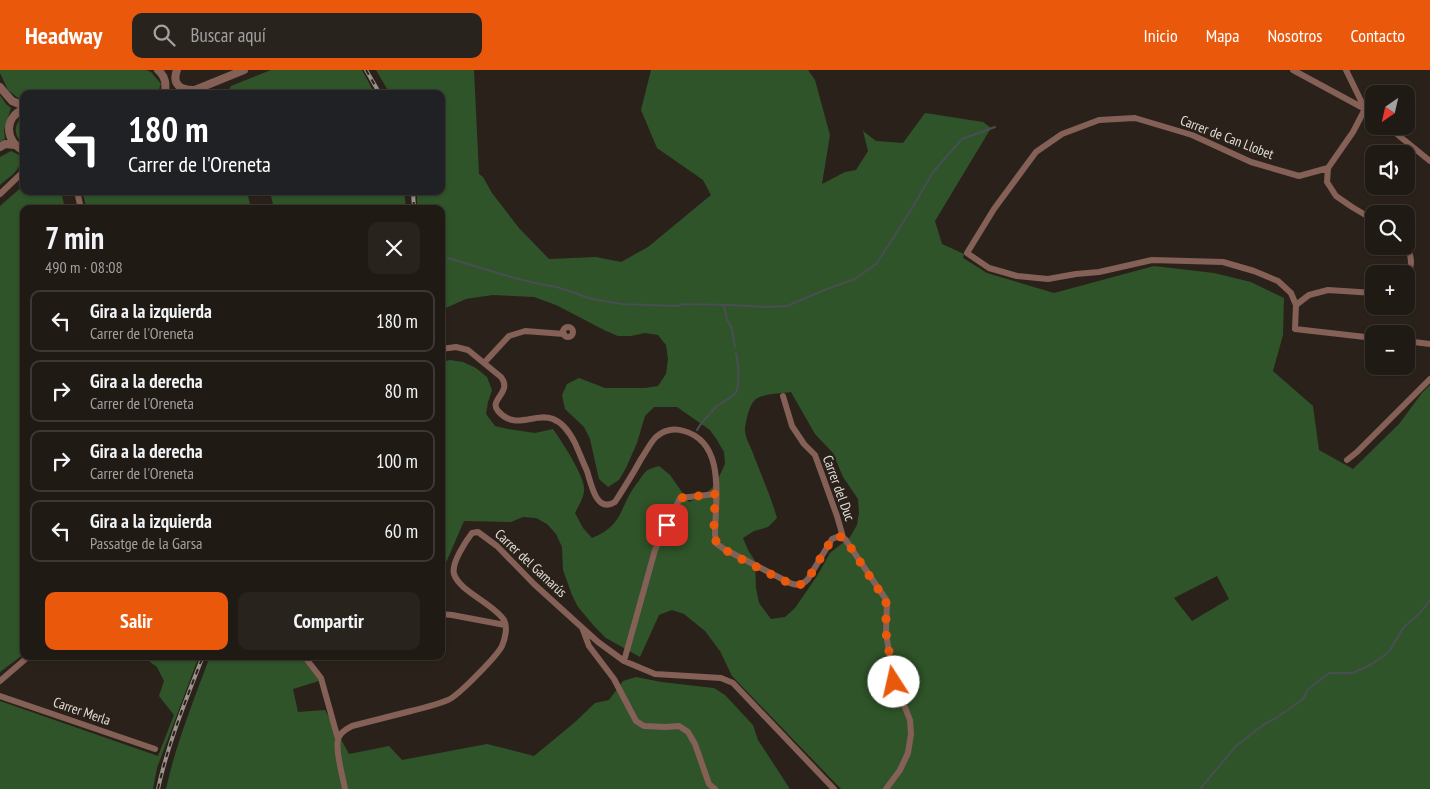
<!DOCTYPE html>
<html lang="es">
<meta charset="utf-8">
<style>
:root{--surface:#201a14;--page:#28231d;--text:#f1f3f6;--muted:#a2a1a0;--line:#3d3834;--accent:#ea580c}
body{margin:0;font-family:"PT Sans Narrow",sans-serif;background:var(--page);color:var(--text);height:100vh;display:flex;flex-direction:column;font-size:19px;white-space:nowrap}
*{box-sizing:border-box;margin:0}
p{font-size:16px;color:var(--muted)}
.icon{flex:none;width:28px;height:28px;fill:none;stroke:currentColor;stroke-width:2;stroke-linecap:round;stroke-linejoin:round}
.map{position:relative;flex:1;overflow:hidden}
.panel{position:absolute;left:20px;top:135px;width:425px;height:455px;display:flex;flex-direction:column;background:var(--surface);border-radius:10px;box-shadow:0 1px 4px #0004,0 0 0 1px var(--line)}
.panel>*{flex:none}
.top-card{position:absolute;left:20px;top:20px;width:425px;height:105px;border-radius:10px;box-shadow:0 1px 4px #0004,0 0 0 1px var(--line);background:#202124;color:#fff;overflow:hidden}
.needle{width:32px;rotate:214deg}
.fabs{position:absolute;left:1365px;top:15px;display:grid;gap:10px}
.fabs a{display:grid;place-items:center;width:50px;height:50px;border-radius:10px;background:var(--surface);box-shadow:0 1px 4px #0004,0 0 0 1px var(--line);font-size:25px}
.pin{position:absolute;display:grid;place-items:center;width:42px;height:42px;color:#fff;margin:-21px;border-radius:10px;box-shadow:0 2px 8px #0006}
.me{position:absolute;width:55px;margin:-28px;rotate:350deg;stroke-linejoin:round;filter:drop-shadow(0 0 4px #0008)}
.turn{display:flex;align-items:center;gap:18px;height:105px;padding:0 25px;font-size:22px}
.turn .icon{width:65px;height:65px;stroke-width:2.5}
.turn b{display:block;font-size:35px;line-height:42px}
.round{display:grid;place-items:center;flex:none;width:52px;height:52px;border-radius:10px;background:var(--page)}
.summary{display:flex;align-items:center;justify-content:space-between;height:85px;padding:0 25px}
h1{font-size:30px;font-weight:700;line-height:38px}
.cta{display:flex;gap:10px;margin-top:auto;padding:10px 25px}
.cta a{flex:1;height:58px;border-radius:10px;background:var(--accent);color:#fff;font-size:20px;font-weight:700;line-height:58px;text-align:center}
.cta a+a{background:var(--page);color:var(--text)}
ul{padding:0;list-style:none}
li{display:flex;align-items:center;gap:15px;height:62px;margin:0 10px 8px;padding:0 15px;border:2px solid var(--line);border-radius:10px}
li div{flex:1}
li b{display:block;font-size:19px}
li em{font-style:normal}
header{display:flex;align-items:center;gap:30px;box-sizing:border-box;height:70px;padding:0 25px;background:var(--accent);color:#fff}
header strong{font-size:24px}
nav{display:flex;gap:28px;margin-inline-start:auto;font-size:18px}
.search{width:350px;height:45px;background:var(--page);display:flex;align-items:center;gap:12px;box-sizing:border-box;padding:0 18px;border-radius:10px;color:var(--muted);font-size:19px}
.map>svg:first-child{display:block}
.green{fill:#2f5429;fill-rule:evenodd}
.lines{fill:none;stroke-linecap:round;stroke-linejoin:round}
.stream{stroke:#484e52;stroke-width:2}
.minor{stroke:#856057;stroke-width:6}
.tertiary{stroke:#856057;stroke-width:8}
.rail-casing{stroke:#98928b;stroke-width:4}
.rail{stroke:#2a221a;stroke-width:2;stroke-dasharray:5.5;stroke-linecap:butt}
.route{stroke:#ea580c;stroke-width:9;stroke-dasharray:0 16.2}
.labels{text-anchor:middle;stroke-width:5;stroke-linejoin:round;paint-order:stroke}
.street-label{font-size:14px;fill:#e4ded9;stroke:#2a221a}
</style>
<header>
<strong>Headway</strong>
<div class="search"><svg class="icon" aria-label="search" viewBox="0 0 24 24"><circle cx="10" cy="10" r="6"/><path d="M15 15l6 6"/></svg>Buscar aquí</div>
<nav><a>Inicio</a><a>Mapa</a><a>Nosotros</a><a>Contacto</a></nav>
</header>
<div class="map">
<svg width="1430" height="719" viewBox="0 0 1430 719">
<rect width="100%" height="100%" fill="#2a221a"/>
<path class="green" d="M0,0H146L151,2L161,14L157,24H24V31H22L8,20L0,3Z
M271,0H362L375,24H227L231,16Z
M376,0H474L479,104L483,107L492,123L519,158L549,189L596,187L621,192L648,177L711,125L703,110L657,78L641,40L651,0H808L815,10L830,65L822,114L845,102L856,100L868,81L863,61L876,71L903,73L925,43L983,52L991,58L935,151L942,174L964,184L963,188L987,203L1054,223L1154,196L1214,203L1251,212L1284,228L1283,265L1273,301L1313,336L1319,380L1353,399L1399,354L1422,323L1430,315V719H841L732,606L720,581L705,561L684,544L672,540L659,545L640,587L606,568L594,556L578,537L572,525L563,500L562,477L556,464L547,454L536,448L523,447L511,452L464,451L445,495H441V292L450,290L463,292L476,298L487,307L492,320L488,332L486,344L495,356L508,359L535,363L553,359C562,372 582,402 584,417C585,426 579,435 575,443L583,458L592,468C625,455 619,435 638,412C641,408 644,402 648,400C651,398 656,397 659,396L670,405L689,432L702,426L712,418L719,407L725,394L724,382L717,370L710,360L677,337H654L645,346L637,373L626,398L619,410L608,417L599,409L590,369L584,357L565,339L562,325L567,314L579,308L605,318H645L658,316L666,304L668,289L666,275L658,265L645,263L631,266H618L606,261L556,235L534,227L493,225L479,227L466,229L441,240V139H417V121H441V24H390ZM791,322L815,364L833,383L843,407L858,429L859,443L857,455L850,467L830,483L817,506L795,538L785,547L771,549L759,533L756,518L755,491L748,480L743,468L754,461L768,457L777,448C771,427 762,407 754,386C751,377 746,370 745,361C745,354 749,336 754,331C761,323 780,324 791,322ZM1217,506L1229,529L1192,551L1174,528Z
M0,25L6,34L11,38L4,60L5,69L0,72Z
M24,46V74C13,66 13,54 24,46Z
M11,81L19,85C25,98 9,107 0,115V87Z
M24,115V121H61L65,139H24V584L0,602V136Z
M82,121H247L251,139H87Z
M270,121H404L406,139H274Z
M142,586H199L157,698L153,719H0V631L158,686L174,645L159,626L164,611L157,597Z
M210,586H299L321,608L319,611L293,619L298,642L325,640L349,684L389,676L402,690L487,674L534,686L574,653L595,633L609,630L623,611L636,607L661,612L714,618L725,625L753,655L758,670L790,719H166C176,673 194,630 210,586Z"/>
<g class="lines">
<path class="stream" d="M448,188L511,207L539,214L557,217L592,229L622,234L677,236L683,234L730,235L765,237L787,236L827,219L855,209L877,193L911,140L933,102L962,69L995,57
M724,236L727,249L732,259L735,277
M697,360C702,351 710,343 717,336C723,331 733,328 736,322C740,313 738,293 736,283
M1200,719L1236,676L1263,655L1276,648L1303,629L1308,619L1329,603H1353L1372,594L1389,582L1403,558L1420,543L1430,530"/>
<path class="minor" d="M1293,0L1365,39L1374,46
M1346,0L1365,39L1353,62L1328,98L1327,112L1336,126L1352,137L1374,150
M1387,56L1430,91
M1328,98L1299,106L1251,92L1192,65L1135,48L1099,50L1062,64L1036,82L994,139L967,183L989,198L1017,206L1048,209L1076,204L1099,202L1152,190L1223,192L1254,201L1278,211L1291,223L1296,235L1295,259L1374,268
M77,121L81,139
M0,124L24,101
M1406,175C1414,189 1411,198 1406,212
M1296,235L1309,225L1328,220L1374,223
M563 262a5 5 0 1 1 10 0a5 5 0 1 1-10 0Z
M1406,271L1430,274
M441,279L456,277L468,280L501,307C513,322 488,330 498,341C522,369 549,321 575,373C579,382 583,392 587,401C591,413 596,444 615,432C624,418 633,404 641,389C646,382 650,373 656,367C664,360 674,358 684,361C727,373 715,432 715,465L717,474L724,479L790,513C797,516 803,515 808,509L832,469L837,467L845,469L887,531L886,563L893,607L910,650L911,664L908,683L900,700L886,719
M484,293L509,266L525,261L564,264
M783,326L792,356L804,374L815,385L837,446L843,467
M1347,390L1357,382L1430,309
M441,544L452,545L505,555
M583,560L589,576L614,609L636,651L644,656L666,657L679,656L688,662L695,674L709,714L715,719
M304,586L321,608L338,669
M624,591L655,480L680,428L716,424
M0,611L29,586
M0,626L155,679
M345,719C343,707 335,681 338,670C339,663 346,659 352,656C372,651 391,646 411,641C423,638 436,635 448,630C458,626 497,586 502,576C505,569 508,557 504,550C493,533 460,522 454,504C451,493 466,471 472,463L478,462L497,476L534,514L598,572L624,591L655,604L721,608L733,613L834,719"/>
<path class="tertiary" d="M158,0C166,7 166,14 165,24
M177,0C172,13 179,20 193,20
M0,17L12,31L24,36
M185,24L244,0
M24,39C3,48 5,71 24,81
M0,77L5,74L15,75"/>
<defs>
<path id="rail" d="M366,0L380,24
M413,121L414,139
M158,719C168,673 186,630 203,586"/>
</defs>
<use href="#rail" class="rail-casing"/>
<use href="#rail" class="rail"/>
</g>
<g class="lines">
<path class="route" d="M667,455L680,428L716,424C715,436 711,466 718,475C722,480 787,513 794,515C800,516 804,513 808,509L832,469C838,465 843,466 847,472L886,531V563L894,612"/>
</g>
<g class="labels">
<g class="street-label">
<text transform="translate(1227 67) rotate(21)" y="5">Carrer de Can Llobet</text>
<text transform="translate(839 418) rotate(70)" y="5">Carrer del Duc</text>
<text transform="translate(531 493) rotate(43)" y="5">Carrer del Gamarús</text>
<text transform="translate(82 641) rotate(19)" y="5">Carrer Merla</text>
</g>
</g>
</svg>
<div class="fabs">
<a><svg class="needle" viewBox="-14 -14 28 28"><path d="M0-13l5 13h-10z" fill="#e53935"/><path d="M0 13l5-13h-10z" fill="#a2a1a0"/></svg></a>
<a><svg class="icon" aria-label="sound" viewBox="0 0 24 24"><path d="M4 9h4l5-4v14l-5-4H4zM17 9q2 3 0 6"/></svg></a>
<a><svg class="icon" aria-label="search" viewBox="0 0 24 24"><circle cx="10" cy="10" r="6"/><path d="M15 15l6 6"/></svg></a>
<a>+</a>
<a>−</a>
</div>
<div class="pin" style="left:667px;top:455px;background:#d93025"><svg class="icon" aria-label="arrive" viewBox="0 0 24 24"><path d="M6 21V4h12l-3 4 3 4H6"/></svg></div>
<svg class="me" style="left:894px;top:612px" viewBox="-20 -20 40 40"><circle r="19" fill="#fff"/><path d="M0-13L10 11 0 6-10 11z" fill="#ea580c"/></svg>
<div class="top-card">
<div class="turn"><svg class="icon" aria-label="left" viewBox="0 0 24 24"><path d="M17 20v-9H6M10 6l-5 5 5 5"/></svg><div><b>180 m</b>Carrer de l'Oreneta</div></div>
</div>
<section class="panel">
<div class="summary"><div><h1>7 min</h1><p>490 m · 08:08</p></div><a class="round"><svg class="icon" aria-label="close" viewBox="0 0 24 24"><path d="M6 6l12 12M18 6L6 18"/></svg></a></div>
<ul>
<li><svg class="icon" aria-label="left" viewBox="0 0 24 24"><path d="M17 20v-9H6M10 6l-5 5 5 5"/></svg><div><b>Gira a la izquierda</b><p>Carrer de l'Oreneta</p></div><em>180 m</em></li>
<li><svg class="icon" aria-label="right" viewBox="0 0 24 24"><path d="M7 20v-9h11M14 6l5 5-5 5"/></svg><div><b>Gira a la derecha</b><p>Carrer de l'Oreneta</p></div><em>80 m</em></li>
<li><svg class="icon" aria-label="right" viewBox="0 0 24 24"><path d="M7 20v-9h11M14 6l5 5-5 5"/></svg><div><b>Gira a la derecha</b><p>Carrer de l'Oreneta</p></div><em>100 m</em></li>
<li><svg class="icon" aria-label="left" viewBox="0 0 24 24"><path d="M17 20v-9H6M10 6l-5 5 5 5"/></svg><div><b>Gira a la izquierda</b><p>Passatge de la Garsa</p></div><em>60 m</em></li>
</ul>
<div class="cta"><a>Salir</a><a>Compartir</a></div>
</section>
</div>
